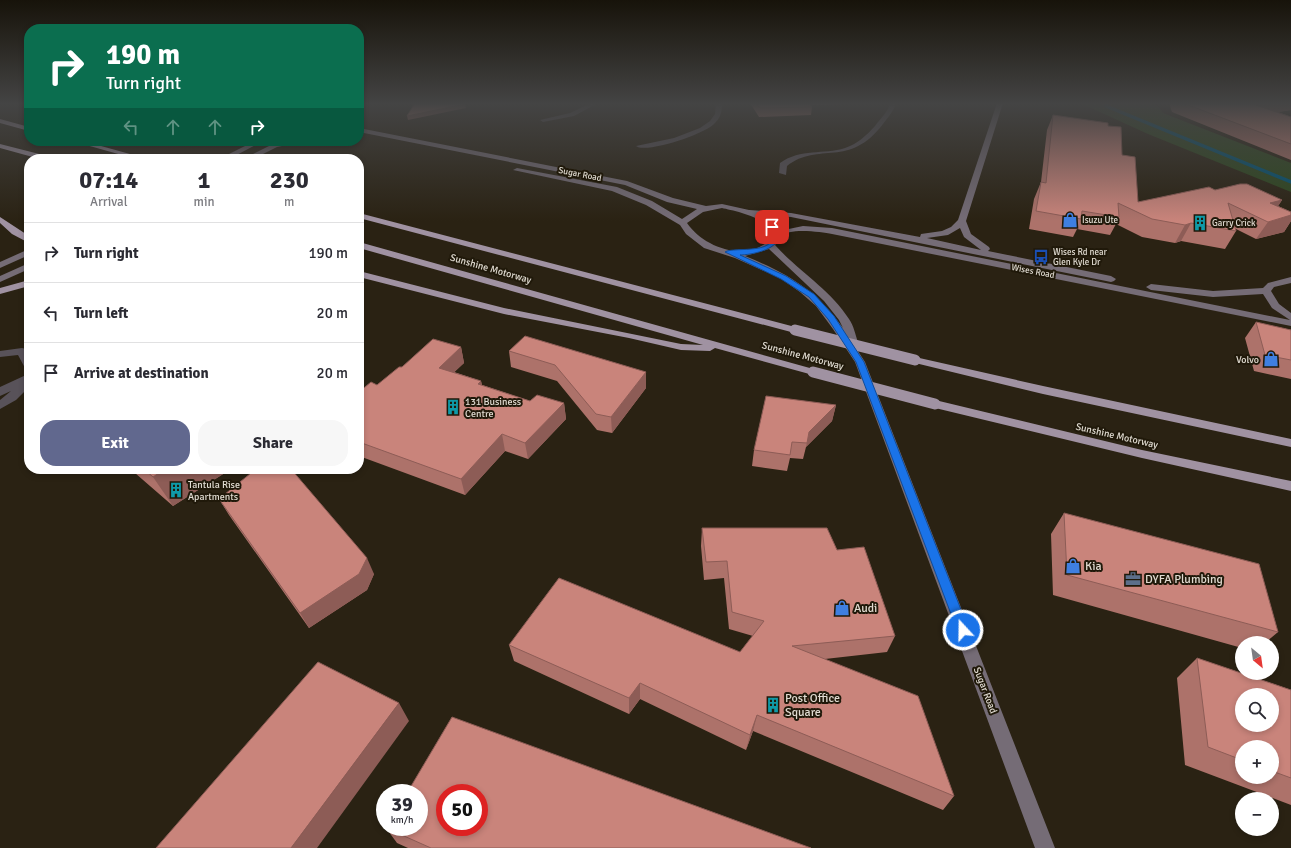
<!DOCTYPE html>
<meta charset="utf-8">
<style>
:root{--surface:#fff;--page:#f7f7f7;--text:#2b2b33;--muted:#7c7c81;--line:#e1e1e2;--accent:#61688e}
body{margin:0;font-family:Signika,sans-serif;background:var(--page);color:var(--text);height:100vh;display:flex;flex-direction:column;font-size:15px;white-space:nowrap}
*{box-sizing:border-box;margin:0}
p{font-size:13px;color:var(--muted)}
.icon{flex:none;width:22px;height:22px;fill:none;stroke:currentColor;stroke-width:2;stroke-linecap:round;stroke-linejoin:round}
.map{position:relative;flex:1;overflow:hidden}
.sheet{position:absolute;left:24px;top:154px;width:340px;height:320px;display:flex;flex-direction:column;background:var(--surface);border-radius:16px;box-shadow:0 2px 6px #0003}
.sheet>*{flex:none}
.top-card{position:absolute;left:24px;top:24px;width:340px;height:122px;border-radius:16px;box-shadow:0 2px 6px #0003;background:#0b6e4f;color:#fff;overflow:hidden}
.needle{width:26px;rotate:151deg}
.buttons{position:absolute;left:1235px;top:636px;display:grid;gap:8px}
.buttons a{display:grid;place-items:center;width:44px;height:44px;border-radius:50%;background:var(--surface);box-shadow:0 2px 6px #0003;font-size:20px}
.speed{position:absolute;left:376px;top:784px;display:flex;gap:8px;font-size:20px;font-weight:700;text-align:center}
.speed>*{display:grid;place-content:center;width:52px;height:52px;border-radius:50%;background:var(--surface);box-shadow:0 2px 6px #0003;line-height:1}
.speed small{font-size:10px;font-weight:400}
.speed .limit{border:6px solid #d22;background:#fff;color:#111}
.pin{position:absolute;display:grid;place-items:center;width:34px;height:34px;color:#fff;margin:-17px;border-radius:8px;box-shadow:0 2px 6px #0006}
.me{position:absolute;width:44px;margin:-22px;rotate:339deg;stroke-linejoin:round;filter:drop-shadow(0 0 3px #0008)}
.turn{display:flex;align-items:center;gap:14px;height:84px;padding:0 16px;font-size:18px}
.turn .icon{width:52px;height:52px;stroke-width:2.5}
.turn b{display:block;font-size:28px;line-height:34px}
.lanes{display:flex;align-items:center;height:38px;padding:0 16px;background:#0003;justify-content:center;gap:20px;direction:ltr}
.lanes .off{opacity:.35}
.eta{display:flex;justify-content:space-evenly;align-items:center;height:68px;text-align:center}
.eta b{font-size:24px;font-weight:700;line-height:28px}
.cta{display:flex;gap:8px;margin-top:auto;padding:8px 16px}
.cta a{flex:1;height:46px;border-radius:16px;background:var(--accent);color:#fff;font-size:16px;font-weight:700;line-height:46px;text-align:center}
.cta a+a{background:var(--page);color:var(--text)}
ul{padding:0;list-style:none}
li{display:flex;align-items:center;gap:12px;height:60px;padding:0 16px;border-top:1px solid var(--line)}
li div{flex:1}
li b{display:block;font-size:15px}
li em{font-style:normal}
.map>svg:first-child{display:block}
.green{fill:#2d471e}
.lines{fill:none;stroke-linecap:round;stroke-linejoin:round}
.stream{stroke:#015475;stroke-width:3.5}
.street{fill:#585259;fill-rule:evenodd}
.secondary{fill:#756c76;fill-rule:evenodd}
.highway{fill:#a092a2;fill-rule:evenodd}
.highway-bridge{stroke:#a092a2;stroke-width:11}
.wall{fill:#ad726a;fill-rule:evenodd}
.shaded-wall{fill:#8d5c56}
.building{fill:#c9847b;stroke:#8d5c56;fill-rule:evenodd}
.route{fill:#1a73e8;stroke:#114b97}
.labels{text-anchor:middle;stroke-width:4;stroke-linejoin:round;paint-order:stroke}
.far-street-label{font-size:9px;fill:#e0dbd1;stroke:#20190a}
.far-poi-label{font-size:9px;fill:#e0dbd1;stroke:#20190a;text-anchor:start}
.street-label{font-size:10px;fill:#e0dbd1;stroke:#20190a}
.poi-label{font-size:10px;fill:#e0dbd1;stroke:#20190a;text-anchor:start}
.near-poi-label{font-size:12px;fill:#e0dbd1;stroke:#20190a;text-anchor:start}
</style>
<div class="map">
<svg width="1291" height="848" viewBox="0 0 1291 848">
<rect width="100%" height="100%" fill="#2a2213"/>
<path class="green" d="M1080,103H1155L1163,113L1291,163V192L1148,134Z"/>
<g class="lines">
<path class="stream" d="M1106,103V106L1291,182"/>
<path class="street" d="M591,103H598L574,116L543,122L540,120L570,113Z
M716,103H722C722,111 721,117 715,123C706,134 645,154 636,146L674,138L700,128L710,121L715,114Z
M890,103H896C894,111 888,117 883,124C849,169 819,141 787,166L786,175L779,173L780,163C801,148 823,155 845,148C857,144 867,135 875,126C880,119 888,112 890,103Z
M22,348L26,349L29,355V369L25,368L18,355L0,357V351Z
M26,375L29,376V387L16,400L0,409V400L11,391L0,396V387Z"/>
<path class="secondary" d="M997,103H1003L966,221L971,234L989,247L990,249L988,251L1111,276L1116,279L1114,281L1111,282L791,217L763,215L773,222L779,231L803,226L832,228L1290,320L1272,308L1263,294L1213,297L1151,290L1146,287L1151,284L1213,291L1263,288L1268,283L1291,277V283L1274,287L1271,291L1279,304L1291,313V326L832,234C821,232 788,227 781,237C779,239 778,242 775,245C798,271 830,289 849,319C854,326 855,334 858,342L854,345L865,362L1055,848H1035L855,362L833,329L816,306L800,292L780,278L735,258L704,248L686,234L680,225L646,205L612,191L513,170L517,168L617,187L652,201L682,219L697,209L667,202L625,185L359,132V128L627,181L673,198L706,206L722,204L749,210L791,213L920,237L921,234L942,231L951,227L958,220ZM722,208C735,211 777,219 771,239C747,263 704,248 687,223L703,212ZM960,228L964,237L981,250L927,238L948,235ZM769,249L824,301L839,320L843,328C816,290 787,273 745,256Z
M255,141H263L229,159H219Z
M279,141H307L277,147L253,159H243Z
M29,249V255L0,268V262Z
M29,263V269L0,282V276Z"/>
<path class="highway" d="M0,119L29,127V131L0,123Z
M72,141H83L148,159H136Z
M0,144L51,157L52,159H40L0,148Z
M359,213L799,328L800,330L799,332H791L359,218Z
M0,217L29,236V243L12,234L0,223Z
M359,242L817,370L819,372L813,375L715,348L710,351L681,350L629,338L504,314L359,277V271L504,308L681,344L703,345L359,248Z
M29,280V286L0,294V288Z
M915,357L1043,386L1291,439V447L1043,394L911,362L910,360Z
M935,400L1142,450L1291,481V491L1142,458L931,407L929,404Z"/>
<path class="highway-bridge" d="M795,330L915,360
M813,372L935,404"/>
</g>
<path class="wall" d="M750,103H856L849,104L811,105L812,107L811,115L759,117Z
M1169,103H1291V110L1278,112L1291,117V160L1172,112Z
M1053,115L1108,126L1122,155L1138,202L1215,190L1282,200L1278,206L1291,212V221L1284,232L1256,239L1236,229V231L1225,249L1181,241L1175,243L1142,237L1116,224L1110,235L1077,229L1073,237L1029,229L1034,199L1041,182L1047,130Z
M1256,322L1291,330V379L1254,371L1245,338Z
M461,347L464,363L454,372L481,381L482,385L530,401L564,403L566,419L528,459L505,451L465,495L359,456V392L377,385L402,367Z
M509,351L646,372V388L612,433L597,430L557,381L511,367Z
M836,405L832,421L806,447L803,459L790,458L787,471L752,466L754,450Z
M132,469H231L173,506L135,473Z
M219,499L374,574L367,590L309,628L229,515Z
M1064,513L1278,632L1265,643H1242V648L1053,595L1051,534Z
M702,528L837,550L895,636L887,652L825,659L954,796L943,810L753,731L746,750L640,699L629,714L514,661L509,645L740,652L753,636L729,629L724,578L704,580L701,546Z
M1197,658L1291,690V805L1185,765L1177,678ZM1242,747H1272V777H1242Z
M386,828L811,848H408L397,843Z"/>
<path class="shaded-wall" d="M465,103L466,108L408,120L407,116Z
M1270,103H1291V110L1249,116L1256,105Z
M1282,200L1271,217L1270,203Z
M1291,215V221L1284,232L1256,239L1268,222Z
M1191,223L1181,241L1175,243L1185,225Z
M461,347L464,363L443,383L439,368Z
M646,372V388L612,433L611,417Z
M481,381L484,397L478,384Z
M564,403L566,419L528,459L525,443Z
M836,405L832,421L806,447L809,432Z
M502,434L505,451L465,495L461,479Z
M165,469H231L173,506L153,477Z
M367,558L374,574L367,590L309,628L300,613Z
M640,683V699L629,714V698Z
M399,703L409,721L317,848H291Z
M757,715L753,731L746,750L750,735Z"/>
<path class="building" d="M415,103H465V104L407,116Z
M756,103H809L812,107L760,108Z
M1183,103H1270L1256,105L1291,117V144Z
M1053,115L1108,123V126L1121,127L1122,155L1135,157L1138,202L1209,187L1215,190L1240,184H1247L1282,200L1270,203L1291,212V215L1268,222L1228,203L1236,231L1191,223L1185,225L1152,219L1118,203L1119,217L1082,211L1081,219L1036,211L1041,182L1046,183Z
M1256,322L1291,330V360L1265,355Z
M525,336L646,372L611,417L596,414L555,365L509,351Z
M433,339L461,347L439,368L481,381L478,384L530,401L537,395L564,403L525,443L502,434L461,479L359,442V392L371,382L377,385L399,367H402Z
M766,396L836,405L809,432L807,443L792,442L790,455L754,450Z
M144,469H165L153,477Z
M256,469H291L367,558L359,574L300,613L219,499Z
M1064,513L1259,564L1278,632L1067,575Z
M702,528H827L837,550L864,547L895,636L792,646L918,696L954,796L757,715L750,735L640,683L629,698L509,645L559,578L740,652L764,621L732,612L727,561L706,562Z
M1197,658L1291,690V778L1272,771V747H1242V760L1208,747ZM1242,695H1272V725H1242Z
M318,662L399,703L291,848H156Z
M452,717L811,848H431L386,828V827H419V793H407ZM445,793H479V827H445Z"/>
<linearGradient id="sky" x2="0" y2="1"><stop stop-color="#17130a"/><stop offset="0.47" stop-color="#444"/><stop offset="1" stop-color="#444" stop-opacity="0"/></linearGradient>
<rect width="1291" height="221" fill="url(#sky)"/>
<path class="route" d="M772,225H774C776,229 780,233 779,237C777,250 750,255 740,255L786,276L814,294L834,316L864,362L969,630L967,634L963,636L959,634L957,630L856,362L828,319L809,297L781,279L725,252C733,246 785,257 769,227Z"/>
<defs>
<symbol id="shop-bare" viewBox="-9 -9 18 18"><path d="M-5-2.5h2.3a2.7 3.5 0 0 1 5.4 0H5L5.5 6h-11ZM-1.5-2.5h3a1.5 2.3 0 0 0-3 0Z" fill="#3f7fe0" stroke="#20190a" stroke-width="2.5" paint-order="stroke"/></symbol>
<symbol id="building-bare" viewBox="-9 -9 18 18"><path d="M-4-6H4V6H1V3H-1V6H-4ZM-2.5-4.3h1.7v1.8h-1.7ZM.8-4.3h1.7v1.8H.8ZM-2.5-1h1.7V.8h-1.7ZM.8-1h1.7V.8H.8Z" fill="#0f9aa8" stroke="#20190a" stroke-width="2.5" paint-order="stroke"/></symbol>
<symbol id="bus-bare" viewBox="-9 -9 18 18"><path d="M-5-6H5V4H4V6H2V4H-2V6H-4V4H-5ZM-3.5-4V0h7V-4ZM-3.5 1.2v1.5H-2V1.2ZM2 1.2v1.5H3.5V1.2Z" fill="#1a4fb4" stroke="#20190a" stroke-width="2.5" paint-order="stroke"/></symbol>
<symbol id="office-bare" viewBox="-9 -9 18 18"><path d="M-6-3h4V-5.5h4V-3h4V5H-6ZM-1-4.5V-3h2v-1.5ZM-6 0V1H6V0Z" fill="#5c6f8a" stroke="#20190a" stroke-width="2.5" paint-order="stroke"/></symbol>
</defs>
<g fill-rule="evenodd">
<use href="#shop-bare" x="1059" y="209" width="22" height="22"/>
<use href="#building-bare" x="1189" y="212" width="22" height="22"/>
<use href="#bus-bare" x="1030" y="246" width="22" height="22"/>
<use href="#shop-bare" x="1260" y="348" width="22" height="22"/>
<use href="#building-bare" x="442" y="396" width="22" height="22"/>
<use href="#building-bare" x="165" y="479" width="22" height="22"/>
<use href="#shop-bare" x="1062" y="555" width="22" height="22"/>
<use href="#office-bare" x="1122" y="568" width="22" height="22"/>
<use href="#shop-bare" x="831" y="597" width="22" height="22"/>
<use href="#building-bare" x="762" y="694" width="22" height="22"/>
</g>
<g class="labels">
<g class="far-street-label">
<text transform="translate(580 174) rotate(11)" y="3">Sugar Road</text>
<text transform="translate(1033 271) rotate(11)" y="3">Wises Road</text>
</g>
<g class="far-poi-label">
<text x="1082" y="223">Isuzu Ute</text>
<text x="1212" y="226">Garry Crick</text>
<text x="1053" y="255">Wises Rd near<tspan x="1053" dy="10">Glen Kyle Dr</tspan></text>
</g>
<g class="street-label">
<text transform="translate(491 268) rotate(16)" y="4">Sunshine Motorway</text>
<text transform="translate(803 355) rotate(15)" y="4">Sunshine Motorway</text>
<text transform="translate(1117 435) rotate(13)" y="4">Sunshine Motorway</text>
<text transform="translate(986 690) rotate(69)" y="4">Sugar Road</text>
</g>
<g class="poi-label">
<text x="1259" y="363" text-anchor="end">Volvo</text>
<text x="465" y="405">131 Business<tspan x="465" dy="12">Centre</tspan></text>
<text x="188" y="488">Tantula Rise<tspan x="188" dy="12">Apartments</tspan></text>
</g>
<g class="near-poi-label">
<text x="1085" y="570">Kia</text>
<text x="1145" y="583">DYFA Plumbing</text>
<text x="854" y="612">Audi</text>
<text x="785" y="702">Post Office<tspan x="785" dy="14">Square</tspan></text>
</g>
</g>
</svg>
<div class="buttons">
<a><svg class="needle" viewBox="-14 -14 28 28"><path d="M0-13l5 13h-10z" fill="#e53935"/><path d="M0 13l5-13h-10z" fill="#7c7c81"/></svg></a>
<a><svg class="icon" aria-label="search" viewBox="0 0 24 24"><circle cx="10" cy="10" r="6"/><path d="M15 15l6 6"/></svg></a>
<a>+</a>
<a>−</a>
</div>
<div class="speed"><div>39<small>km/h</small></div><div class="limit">50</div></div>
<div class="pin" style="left:772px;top:227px;background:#d93025"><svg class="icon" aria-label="arrive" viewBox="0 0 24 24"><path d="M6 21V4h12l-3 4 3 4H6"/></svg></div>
<svg class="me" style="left:963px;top:630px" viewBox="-20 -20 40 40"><circle r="17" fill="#1a73e8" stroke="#fff" stroke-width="3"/><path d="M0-11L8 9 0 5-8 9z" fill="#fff"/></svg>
<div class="top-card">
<div class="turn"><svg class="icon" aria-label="right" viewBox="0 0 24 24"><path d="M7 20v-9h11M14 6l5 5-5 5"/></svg><div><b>190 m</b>Turn right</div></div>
<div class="lanes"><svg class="icon off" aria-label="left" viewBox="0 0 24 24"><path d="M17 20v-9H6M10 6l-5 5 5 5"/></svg><svg class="icon off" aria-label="ahead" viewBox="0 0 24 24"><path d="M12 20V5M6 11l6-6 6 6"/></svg><svg class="icon off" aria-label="ahead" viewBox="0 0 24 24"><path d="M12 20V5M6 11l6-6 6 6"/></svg><svg class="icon" aria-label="right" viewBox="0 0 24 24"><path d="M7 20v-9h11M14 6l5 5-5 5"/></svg></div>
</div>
<section class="sheet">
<div class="eta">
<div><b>07:14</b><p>Arrival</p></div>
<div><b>1</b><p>min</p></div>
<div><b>230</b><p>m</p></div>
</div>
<ul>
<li><svg class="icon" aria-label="right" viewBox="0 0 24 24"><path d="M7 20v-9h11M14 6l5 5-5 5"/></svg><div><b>Turn right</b></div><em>190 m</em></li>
<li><svg class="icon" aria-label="left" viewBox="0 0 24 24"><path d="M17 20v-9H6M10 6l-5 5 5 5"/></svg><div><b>Turn left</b></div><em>20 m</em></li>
<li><svg class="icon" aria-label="arrive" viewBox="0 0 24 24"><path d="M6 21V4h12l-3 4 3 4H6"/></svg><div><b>Arrive at destination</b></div><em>20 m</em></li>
</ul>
<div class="cta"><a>Exit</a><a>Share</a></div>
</section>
</div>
